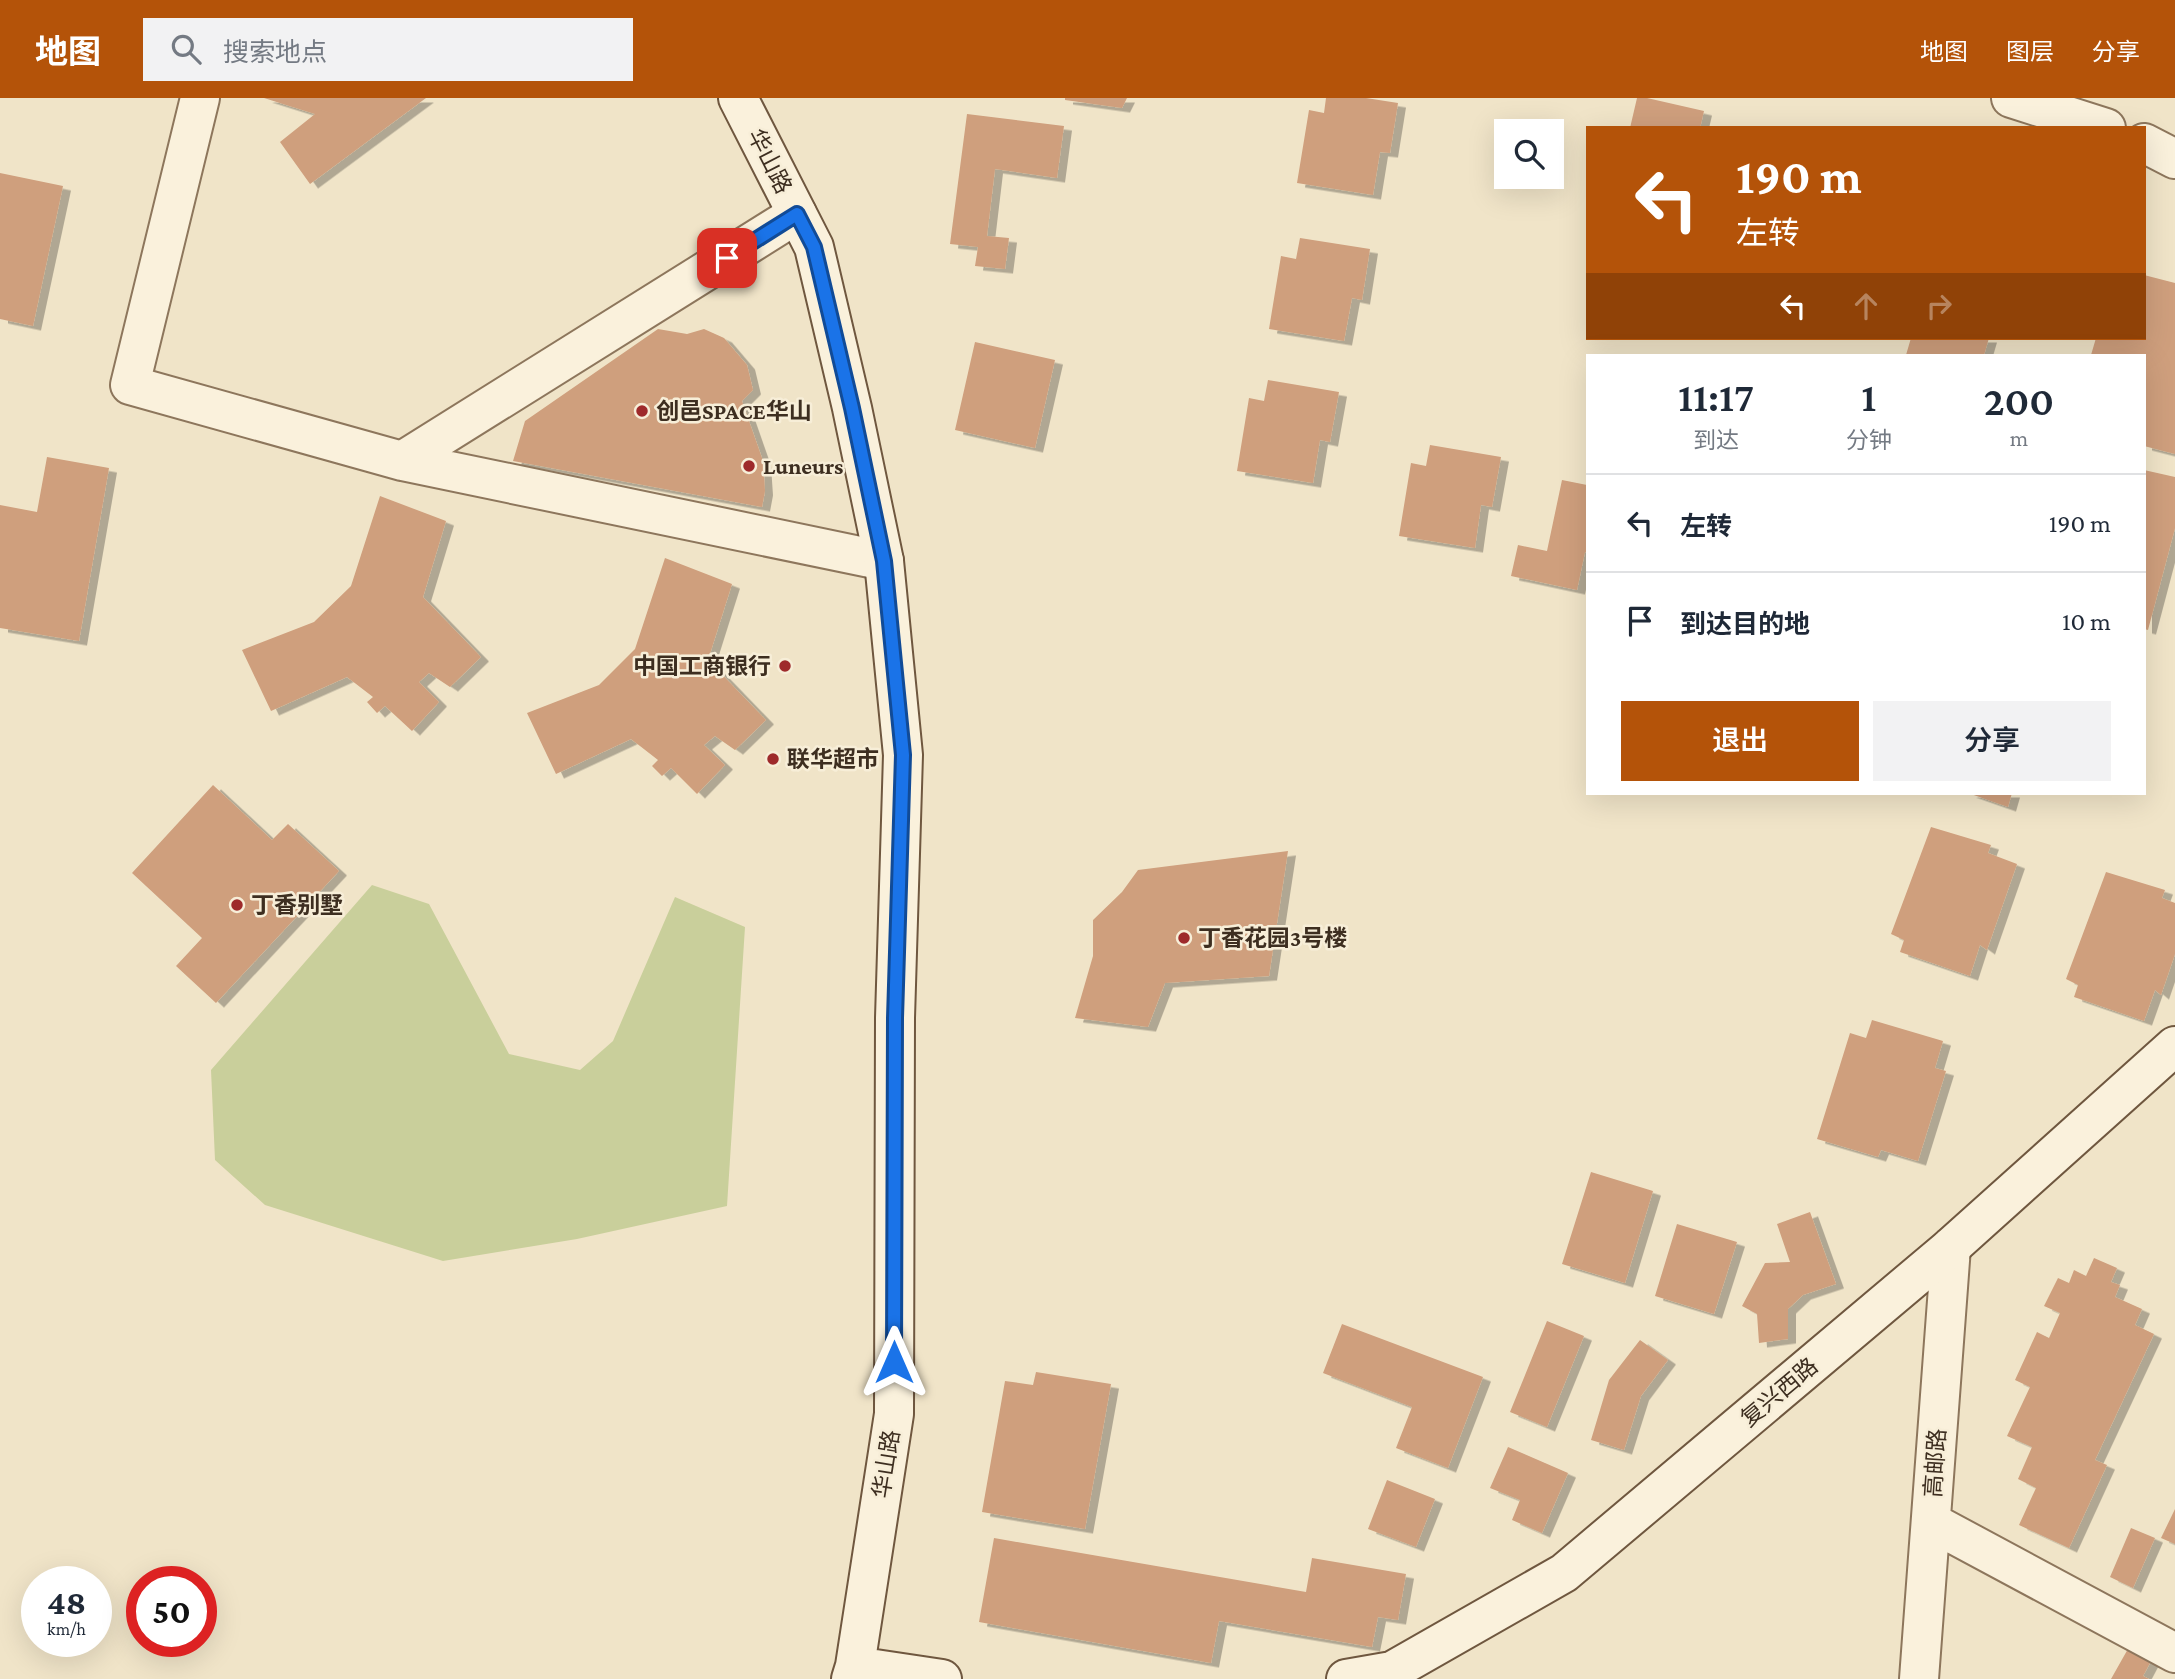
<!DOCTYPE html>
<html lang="zh">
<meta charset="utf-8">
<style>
:root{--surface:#fff;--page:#f2f2f3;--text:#1f2937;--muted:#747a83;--line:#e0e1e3;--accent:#b45309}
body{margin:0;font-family:"Crimson Pro","Noto Sans SC",serif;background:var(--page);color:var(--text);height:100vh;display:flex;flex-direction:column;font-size:26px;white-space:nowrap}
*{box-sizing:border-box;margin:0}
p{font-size:23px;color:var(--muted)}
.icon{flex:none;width:38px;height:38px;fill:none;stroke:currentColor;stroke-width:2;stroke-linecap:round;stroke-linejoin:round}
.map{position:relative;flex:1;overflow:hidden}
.side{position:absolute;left:1586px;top:256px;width:560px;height:441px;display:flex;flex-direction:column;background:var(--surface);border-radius:0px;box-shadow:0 7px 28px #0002}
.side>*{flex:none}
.guide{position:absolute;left:1586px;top:28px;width:560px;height:214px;border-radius:0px;box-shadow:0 7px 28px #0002;background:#b45309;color:#fff;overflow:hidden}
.tools{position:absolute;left:1494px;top:21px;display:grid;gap:14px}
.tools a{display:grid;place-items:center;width:70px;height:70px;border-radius:0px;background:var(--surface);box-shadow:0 7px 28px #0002;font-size:35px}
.speed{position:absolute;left:21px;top:1468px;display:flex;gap:14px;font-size:35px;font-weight:700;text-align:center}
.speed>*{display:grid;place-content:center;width:91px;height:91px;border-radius:50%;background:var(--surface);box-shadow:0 7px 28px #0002;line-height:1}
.speed small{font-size:18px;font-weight:400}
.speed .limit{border:10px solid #d22;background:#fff;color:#111}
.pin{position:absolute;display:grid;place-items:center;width:60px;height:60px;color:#fff;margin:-30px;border-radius:14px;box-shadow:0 4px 10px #0006}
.me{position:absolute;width:77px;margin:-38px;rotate:0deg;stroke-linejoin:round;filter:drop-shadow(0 0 5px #0008)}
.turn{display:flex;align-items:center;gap:24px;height:147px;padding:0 35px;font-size:32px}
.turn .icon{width:91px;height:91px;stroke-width:2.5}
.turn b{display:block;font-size:49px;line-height:60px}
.lanes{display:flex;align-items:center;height:66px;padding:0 35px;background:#0003;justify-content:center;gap:35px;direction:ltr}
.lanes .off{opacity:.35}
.eta{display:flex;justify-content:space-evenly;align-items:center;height:119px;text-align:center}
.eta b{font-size:42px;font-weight:600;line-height:49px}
.button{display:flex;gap:14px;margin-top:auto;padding:14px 35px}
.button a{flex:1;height:80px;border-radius:0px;background:var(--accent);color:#fff;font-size:28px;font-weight:600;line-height:80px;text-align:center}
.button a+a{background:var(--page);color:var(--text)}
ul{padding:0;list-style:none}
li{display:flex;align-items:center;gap:21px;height:98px;padding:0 35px;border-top:2px solid var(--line)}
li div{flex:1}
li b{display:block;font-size:26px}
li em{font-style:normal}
header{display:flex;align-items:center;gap:42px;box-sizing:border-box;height:98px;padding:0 35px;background:var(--accent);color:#fff}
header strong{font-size:33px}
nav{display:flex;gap:38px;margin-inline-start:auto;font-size:24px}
.search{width:490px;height:63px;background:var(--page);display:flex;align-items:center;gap:18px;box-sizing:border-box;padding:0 24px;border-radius:0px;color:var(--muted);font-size:26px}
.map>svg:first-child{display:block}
.green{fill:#c9cf9b}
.building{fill:#cf9f7d;filter:url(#shadow)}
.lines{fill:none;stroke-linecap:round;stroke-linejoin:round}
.street-casing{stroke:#8d765c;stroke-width:42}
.secondary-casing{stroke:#6f573f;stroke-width:42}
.street{stroke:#faf1dc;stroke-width:38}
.secondary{stroke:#faf1dc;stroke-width:38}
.route-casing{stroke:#114b97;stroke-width:18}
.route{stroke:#1a73e8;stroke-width:12}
.poi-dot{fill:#9e2a2b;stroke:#f7eed8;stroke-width:2.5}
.labels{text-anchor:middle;stroke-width:5;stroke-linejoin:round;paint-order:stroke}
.street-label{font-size:23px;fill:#3d2e20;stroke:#f7eed8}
.poi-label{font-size:23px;font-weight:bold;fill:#3d2e20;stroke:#f7eed8;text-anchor:start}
</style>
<header>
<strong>地图</strong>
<div class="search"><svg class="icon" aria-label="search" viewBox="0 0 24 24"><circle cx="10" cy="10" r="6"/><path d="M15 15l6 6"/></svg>搜索地点</div>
<nav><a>地图</a><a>图层</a><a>分享</a></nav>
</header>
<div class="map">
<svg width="2175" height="1581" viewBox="0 0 2175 1581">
<defs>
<filter id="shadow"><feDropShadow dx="8" dy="4.5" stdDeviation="0" flood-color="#0004"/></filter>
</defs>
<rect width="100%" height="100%" fill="#f0e4c8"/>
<path class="green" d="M372,787L429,806L509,956L580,972L613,943L675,799L745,829L727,1108L577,1141L443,1163L265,1107L215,1062L211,972Z"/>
<path class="building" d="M264,0H426L310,86L280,44L315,16Z
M1065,0H1127L1122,10L1065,2Z
M1326,0H1366L1398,5L1390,55L1380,54L1373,97L1297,85L1309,12L1324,15Z
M1637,0H1647L1704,13L1700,30H1630Z
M967,16L1064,28L1057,80L995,71L987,138L1009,140L1005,171L975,168L978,149L950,146Z
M0,75L63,88L33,228L0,221Z
M1300,140L1370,151L1362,202L1352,200L1344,243L1269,231L1281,158L1296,161Z
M2144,177L2175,185V356L2144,348V257H2091L2096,240H2144Z
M658,231L687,236L704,231L724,240L747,267L753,292L742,303L763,363L765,393L762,409L513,363L525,323Z
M1911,240H1989L1984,257H1906Z
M975,244L1055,262L1035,350L955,332Z
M1268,282L1339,294L1330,344L1320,342L1313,385L1237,373L1249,300L1264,303Z
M1430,347L1501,359L1492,409L1481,407L1475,450L1399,438L1411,365L1426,368Z
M47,359L109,370L79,543L0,530V407L37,414Z
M2144,372L2175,379V430L2148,532L2144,531Z
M1562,382L1587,387V455L1585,454L1577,492L1511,478L1518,447L1547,453Z
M380,398L446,423L423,499L481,559L450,589L429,575L419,584L439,604L412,633L385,608L377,615L367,604L373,599L347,579L271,613L242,552L314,524L351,488Z
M665,460L732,486L708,562L766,622L735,652L715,638L704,647L725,667L697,696L671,670L662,678L652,668L658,662L631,641L556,676L527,615L599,587L635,551Z
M213,687L272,742L288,726L339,773L216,905L176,868L202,840L132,775Z
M1968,695H2012L2008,709Z
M1931,729L1991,747L1988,755L2017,766L1987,852L1980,847L1970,878L1900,854L1904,842L1891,836Z
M1288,753L1269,878L1165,885L1148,929L1075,920L1093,858V822L1122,794L1138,772Z
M2106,774L2165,792L2162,800L2175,805V856L2161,897L2155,892L2144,923L2074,899L2078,887L2066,881Z
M1872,922L1943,943L1935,970L1946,973L1918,1063L1881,1052L1878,1059L1817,1041L1850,935L1866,940Z
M1591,1074L1653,1093L1625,1185L1562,1166Z
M1810,1114L1836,1186L1803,1197L1788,1211V1241L1759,1245L1757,1216L1742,1208L1765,1165L1790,1164L1777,1126Z
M1677,1126L1737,1144L1714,1216L1655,1198Z
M2094,1160L2117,1170L2111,1184L2120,1187L2115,1199L2142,1211L2135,1227L2154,1236L2095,1362L2107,1367L2069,1450L2019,1427L2036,1390L2018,1381L2032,1349L2007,1338L2030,1289L2015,1282L2037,1234L2049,1240L2060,1215L2044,1208L2058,1180L2069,1185L2074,1172L2086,1178Z
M1547,1223L1584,1238L1547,1329L1510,1314Z
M1342,1226L1483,1279L1448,1370L1396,1350L1412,1309L1323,1275Z
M1640,1242L1668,1262L1641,1298L1624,1352L1591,1342L1609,1282Z
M1036,1274L1111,1286L1085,1431L982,1414L1005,1283L1033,1287Z
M1508,1349L1568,1375L1542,1435L1512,1422L1520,1402L1490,1390Z
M1387,1382L1435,1401L1416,1449L1368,1431Z
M2175,1411V1446L2161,1440Z
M2131,1430L2155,1440L2133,1490L2110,1479Z
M994,1440L1306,1494L1312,1460L1406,1476L1398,1522L1378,1519L1372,1549L1219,1523L1211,1565L979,1524Z
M2133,1542L2151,1563L2143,1578L2149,1581H2111Z"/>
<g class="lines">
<defs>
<path id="street" d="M200,0L130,287L402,363L884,463
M2011,0L2106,30
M2144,45L2175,61
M402,363L797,116
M1931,1424L2175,1555
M1919,1581L1951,1149"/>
<path id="secondary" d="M738,0L814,149L852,310L884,463L903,657L895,920L894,1316L855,1568L851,1581
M855,1568L942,1581
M1346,1581L1392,1573L1564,1475L1951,1149L2175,948"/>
</defs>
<use href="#street" class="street-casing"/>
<use href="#secondary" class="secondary-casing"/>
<use href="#street" class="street"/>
<use href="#secondary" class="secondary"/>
</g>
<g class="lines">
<defs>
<path id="route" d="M727,160L797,116L814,149L852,310L884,463L903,657L895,920L894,1264"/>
</defs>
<use href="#route" class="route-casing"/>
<use href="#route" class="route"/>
</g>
<g class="poi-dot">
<circle cx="642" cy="313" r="7"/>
<circle cx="749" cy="368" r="7"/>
<circle cx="785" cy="568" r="7"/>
<circle cx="773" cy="661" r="7"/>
<circle cx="237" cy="807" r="7"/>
<circle cx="1184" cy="840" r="7"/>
</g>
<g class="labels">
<g class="street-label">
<text transform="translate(770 63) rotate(63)" y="8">华山路</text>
<text transform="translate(1779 1294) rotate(-40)" y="8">复兴西路</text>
<text transform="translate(1935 1365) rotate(-86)" y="8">高邮路</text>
<text transform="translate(886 1366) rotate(-81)" y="8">华山路</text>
</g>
<g class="poi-label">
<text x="656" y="321">创邑SPACE华山</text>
<text x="763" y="376">Luneurs</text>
<text x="771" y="576" text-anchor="end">中国工商银行</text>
<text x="787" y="669">联华超市</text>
<text x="251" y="815">丁香别墅</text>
<text x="1198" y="848">丁香花园3号楼</text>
</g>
</g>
</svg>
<div class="tools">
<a><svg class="icon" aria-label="search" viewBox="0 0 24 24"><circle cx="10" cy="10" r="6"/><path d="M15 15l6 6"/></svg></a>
</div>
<div class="speed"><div>48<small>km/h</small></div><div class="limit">50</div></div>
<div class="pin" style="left:727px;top:160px;background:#d93025"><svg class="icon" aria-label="arrive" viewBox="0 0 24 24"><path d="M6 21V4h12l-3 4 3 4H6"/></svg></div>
<svg class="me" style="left:894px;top:1264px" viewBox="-20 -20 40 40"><path d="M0-17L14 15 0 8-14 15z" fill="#1a73e8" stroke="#fff" stroke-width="4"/></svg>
<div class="guide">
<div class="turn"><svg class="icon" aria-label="left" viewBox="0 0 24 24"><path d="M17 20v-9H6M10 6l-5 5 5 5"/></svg><div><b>190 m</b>左转</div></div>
<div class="lanes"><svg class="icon" aria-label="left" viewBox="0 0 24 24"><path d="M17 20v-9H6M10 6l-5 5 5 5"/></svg><svg class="icon off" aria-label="ahead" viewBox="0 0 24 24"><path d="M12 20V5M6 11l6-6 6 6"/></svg><svg class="icon off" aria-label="right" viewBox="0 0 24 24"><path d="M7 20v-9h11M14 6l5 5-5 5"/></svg></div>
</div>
<section class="side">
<div class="eta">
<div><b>11:17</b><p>到达</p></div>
<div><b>1</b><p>分钟</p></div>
<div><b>200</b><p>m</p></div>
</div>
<ul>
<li><svg class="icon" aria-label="left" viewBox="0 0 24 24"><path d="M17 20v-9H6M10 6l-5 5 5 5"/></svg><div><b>左转</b></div><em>190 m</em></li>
<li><svg class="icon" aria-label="arrive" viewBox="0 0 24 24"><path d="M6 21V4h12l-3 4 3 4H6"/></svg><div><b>到达目的地</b></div><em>10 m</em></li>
</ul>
<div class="button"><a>退出</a><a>分享</a></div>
</section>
</div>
